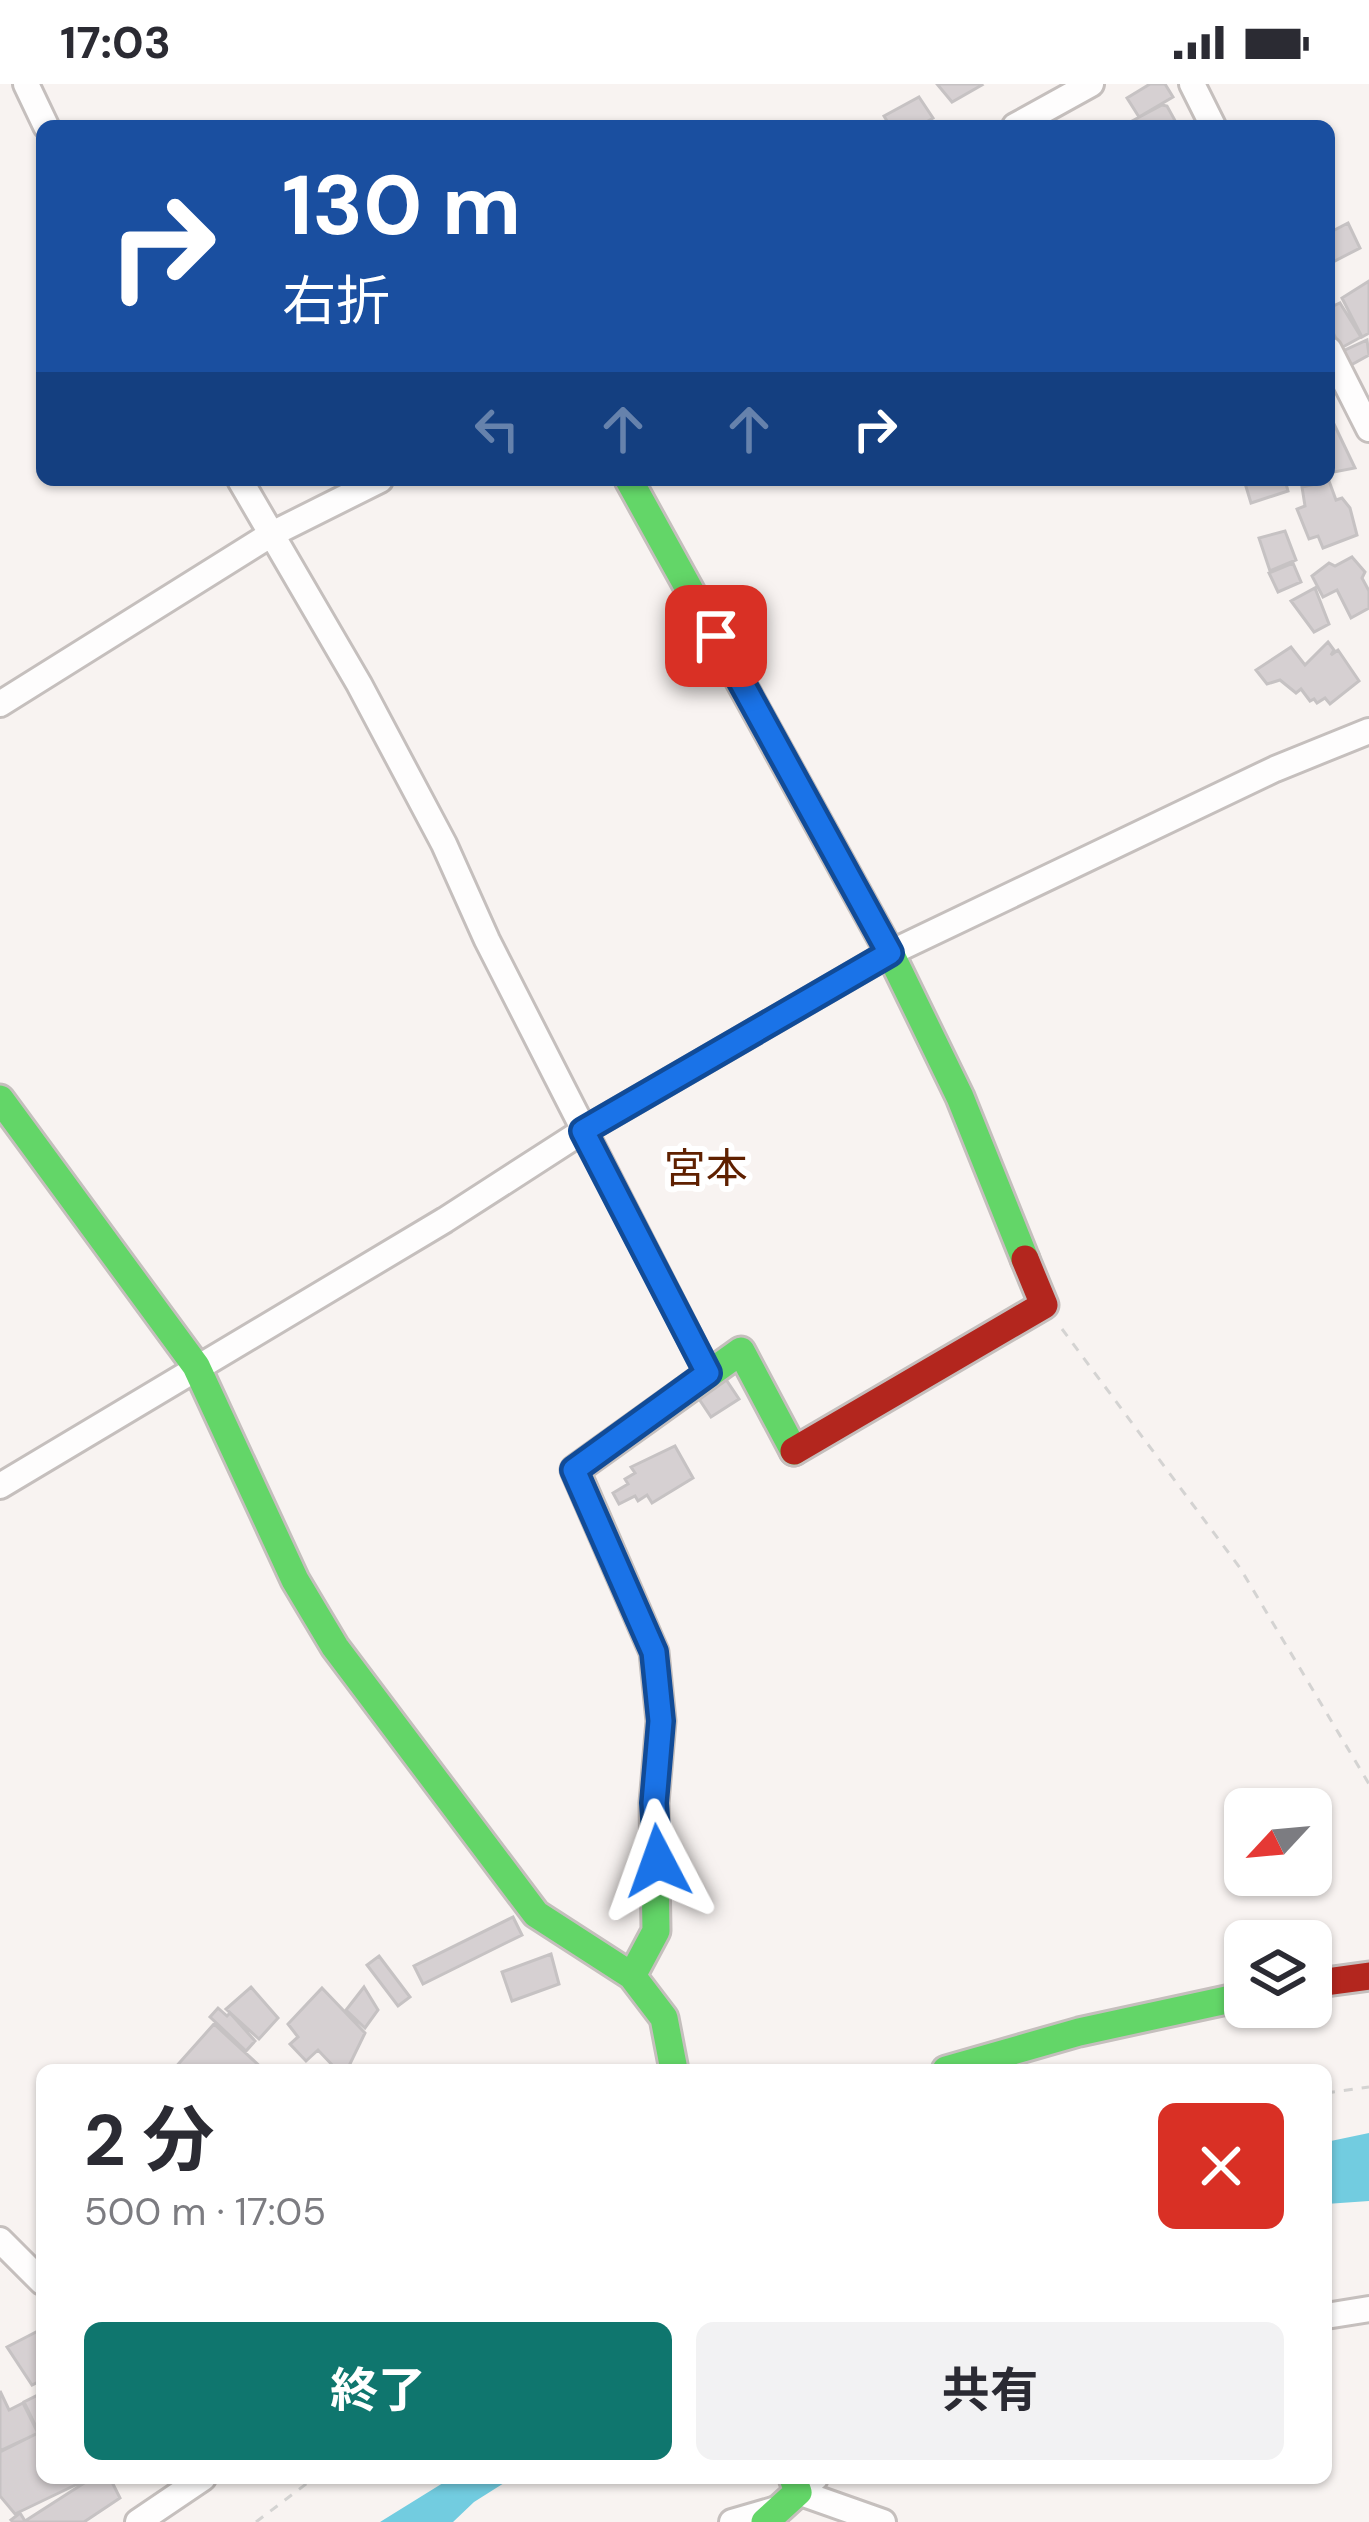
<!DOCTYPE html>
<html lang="ja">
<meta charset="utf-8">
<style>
:root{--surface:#fff;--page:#f2f2f3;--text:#2b2b33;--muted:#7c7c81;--accent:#0f766e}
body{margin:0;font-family:"DM Sans","Noto Sans JP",sans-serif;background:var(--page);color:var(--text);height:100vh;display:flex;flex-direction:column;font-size:45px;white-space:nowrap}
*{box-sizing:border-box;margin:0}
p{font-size:39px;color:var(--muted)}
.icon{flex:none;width:66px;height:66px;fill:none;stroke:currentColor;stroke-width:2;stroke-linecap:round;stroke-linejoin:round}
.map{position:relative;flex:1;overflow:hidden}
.drawer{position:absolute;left:36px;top:1980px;width:1296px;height:420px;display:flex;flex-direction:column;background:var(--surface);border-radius:18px;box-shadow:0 3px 9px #0004}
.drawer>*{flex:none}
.top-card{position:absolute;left:36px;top:36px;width:1299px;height:366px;border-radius:18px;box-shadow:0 3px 9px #0004;background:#1a4fa0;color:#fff;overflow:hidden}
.needle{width:78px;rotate:244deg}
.tools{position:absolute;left:1224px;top:1704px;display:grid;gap:24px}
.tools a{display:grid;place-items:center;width:108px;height:108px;border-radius:18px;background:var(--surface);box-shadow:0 3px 9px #0004;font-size:60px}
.pin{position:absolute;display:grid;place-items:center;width:102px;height:102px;color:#fff;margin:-51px;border-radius:24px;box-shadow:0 6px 18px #0006}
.me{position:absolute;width:132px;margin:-66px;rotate:356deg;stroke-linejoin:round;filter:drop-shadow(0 0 9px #0008)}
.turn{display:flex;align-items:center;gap:42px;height:252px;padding:0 48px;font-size:54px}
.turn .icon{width:156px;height:156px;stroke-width:2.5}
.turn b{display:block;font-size:84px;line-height:102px}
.lanes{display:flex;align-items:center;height:114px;padding:0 48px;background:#0003;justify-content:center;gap:60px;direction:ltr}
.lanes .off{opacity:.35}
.round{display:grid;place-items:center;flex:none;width:126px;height:126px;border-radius:18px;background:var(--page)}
.summary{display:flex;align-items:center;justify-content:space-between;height:204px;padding:0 48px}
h1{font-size:72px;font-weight:700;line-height:90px}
.primary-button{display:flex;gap:24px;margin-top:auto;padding:24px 48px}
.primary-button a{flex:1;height:138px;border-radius:18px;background:var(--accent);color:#fff;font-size:48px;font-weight:700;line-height:138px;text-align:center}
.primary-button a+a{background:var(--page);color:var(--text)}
.status{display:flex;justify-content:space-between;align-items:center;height:84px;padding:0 60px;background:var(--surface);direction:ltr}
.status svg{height:33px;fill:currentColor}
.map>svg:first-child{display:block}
.water{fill:#72cce0}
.building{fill:#d6d0d2;stroke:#c6c2c3;stroke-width:3}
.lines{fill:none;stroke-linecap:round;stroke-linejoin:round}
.street-casing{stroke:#c5bfbd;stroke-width:30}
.fast-casing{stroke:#c5bfbd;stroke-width:33}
.jam-casing{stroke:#c5bfbd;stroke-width:33}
.path{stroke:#d4d3d2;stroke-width:3;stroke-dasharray:9 9;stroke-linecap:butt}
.street{stroke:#fefdfd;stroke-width:24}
.fast{stroke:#63d668;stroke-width:27}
.jam{stroke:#b3261e;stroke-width:27}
.route-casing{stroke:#114b97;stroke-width:30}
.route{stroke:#1a73e8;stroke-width:21}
.labels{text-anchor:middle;stroke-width:12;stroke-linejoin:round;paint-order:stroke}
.quarter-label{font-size:42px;fill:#5f2000;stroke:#fff}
</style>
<div class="status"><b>17:03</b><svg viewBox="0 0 49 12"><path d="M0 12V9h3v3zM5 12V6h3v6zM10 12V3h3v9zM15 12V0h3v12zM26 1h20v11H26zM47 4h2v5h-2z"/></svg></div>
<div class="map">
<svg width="1369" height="2438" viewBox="0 0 1369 2438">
<rect width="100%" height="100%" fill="#f8f3f1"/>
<path class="water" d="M1369,2049V2117L1326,2120V2058Z
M451,2394H512L474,2418L453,2438H380Z"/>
<path class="building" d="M937,0H981L982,1L952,18Z
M1150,0H1165L1173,13L1139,33L1127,14Z
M919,13L933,34L920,42H890L884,32Z
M1162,21L1167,22L1178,42H1135L1132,37Z
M1348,139L1360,164L1329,180V149Z
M1369,197V249L1362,253L1342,214Z
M1340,219L1361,253L1341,264L1329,241V224Z
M1367,256L1369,271L1351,281L1343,267Z
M1333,338L1355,384L1329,389V340Z
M1244,396H1285L1288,407L1251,419Z
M1329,397L1336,416L1342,414L1350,424L1357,451L1323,464L1318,452L1309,455L1297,425L1305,422L1302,403Z
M1285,447L1296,476L1270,487L1259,454Z
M1352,473L1365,488L1362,494L1369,507V524L1351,534L1337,506L1323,513L1312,492L1329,479L1335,482Z
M1293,479L1301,498L1278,508L1269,489Z
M1315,504L1329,540L1314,548L1291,517Z
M1328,558L1334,566L1331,571L1338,566L1359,597L1330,620L1325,614L1317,619L1314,615L1310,617L1301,605L1296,609L1280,596L1267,600L1256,586L1291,563L1305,581Z
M725,1294L739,1315L711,1333L697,1312Z
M675,1362L693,1394L652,1419L647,1411L638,1417L635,1412L619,1420L613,1409L628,1400L625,1395L635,1389L631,1383Z
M513,1833L522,1851L423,1900L414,1882Z
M551,1870L559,1900L512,1917L502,1888Z
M379,1872L410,1913L398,1922L367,1881Z
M251,1903L278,1934L259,1955L226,1925Z
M364,1903L378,1926L365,1944L346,1926Z
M322,1904L365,1949L347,1986H337L318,1966L306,1977L290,1960L298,1953L288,1940Z
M218,1924L227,1932L230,1929L255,1957L246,1967L210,1933Z
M214,1940L264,1986H173Z
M42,2245V2296L32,2301L7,2263Z
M0,2307L9,2326L23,2319L38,2349L0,2367Z
M42,2309V2345L38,2347L24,2318Z
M42,2347V2394H90L15,2430L0,2412V2368Z
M92,2394H110L120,2414L84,2438H13L11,2436L20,2429L25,2437Z"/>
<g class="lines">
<defs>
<path id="street" d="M26,0L46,42
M1192,0L1213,42
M1015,42L1091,0
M1329,266L1369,345
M240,396L359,600L444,760L487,856L708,1289
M0,620L270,451L380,396
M0,1402L445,1136L583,1047L890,869L1275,685L1369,647
M0,2156L42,2198
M1326,2232L1369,2225
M815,2394L798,2408L883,2438
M138,2438L203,2394
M732,2438L780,2424"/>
<path id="fast" d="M629,396L890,869L960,1013L1025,1175
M0,1015L196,1282L295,1496L335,1563L536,1830L632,1892L664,1934L674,1986
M632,1892L656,1847L654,1719L661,1637L654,1568L575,1386L741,1267L794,1367
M946,1986L1079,1948L1245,1912
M765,2438L798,2408L793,2394"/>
<path id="jam" d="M794,1367L1044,1221L1025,1175
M1311,1900L1369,1892"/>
</defs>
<use href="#street" class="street-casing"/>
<use href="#fast" class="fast-casing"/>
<use href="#jam" class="jam-casing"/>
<path class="path" d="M1062,1245L1240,1484L1369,1700
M1326,2009L1369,2003
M256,2438L314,2394"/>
<use href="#street" class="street"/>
<use href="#fast" class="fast"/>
<use href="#jam" class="jam"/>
</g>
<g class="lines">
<defs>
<path id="route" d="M658,1777L654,1719L661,1637L654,1568L574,1386L708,1289L583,1047L890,869L716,552"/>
</defs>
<use href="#route" class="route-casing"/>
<use href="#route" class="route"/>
</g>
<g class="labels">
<g class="quarter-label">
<text x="706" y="1099">宮本</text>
</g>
</g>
</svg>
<div class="tools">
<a><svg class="needle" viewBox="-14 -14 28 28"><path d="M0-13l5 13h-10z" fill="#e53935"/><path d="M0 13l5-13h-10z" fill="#7c7c81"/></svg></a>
<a><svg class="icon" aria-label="layers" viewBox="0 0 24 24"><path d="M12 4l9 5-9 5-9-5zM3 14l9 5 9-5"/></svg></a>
</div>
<div class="pin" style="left:716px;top:552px;background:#d93025"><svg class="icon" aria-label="arrive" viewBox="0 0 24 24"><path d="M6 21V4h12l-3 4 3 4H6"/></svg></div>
<svg class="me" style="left:658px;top:1777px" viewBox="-20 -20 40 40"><path d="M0-17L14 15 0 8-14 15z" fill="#1a73e8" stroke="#fff" stroke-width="4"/></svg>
<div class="top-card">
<div class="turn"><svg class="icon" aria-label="right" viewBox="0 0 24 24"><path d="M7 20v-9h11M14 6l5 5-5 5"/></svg><div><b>130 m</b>右折</div></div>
<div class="lanes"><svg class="icon off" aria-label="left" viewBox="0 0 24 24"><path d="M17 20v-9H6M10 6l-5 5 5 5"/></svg><svg class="icon off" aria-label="ahead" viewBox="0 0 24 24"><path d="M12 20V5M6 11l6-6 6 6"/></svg><svg class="icon off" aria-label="ahead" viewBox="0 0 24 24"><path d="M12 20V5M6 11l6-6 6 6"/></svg><svg class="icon" aria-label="right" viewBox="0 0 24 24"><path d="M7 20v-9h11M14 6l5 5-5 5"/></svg></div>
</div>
<section class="drawer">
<div class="summary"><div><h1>2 分</h1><p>500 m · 17:05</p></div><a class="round" style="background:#d93025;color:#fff"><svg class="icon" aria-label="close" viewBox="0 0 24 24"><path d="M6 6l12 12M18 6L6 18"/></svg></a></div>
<div class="primary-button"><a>終了</a><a>共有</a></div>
</section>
</div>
